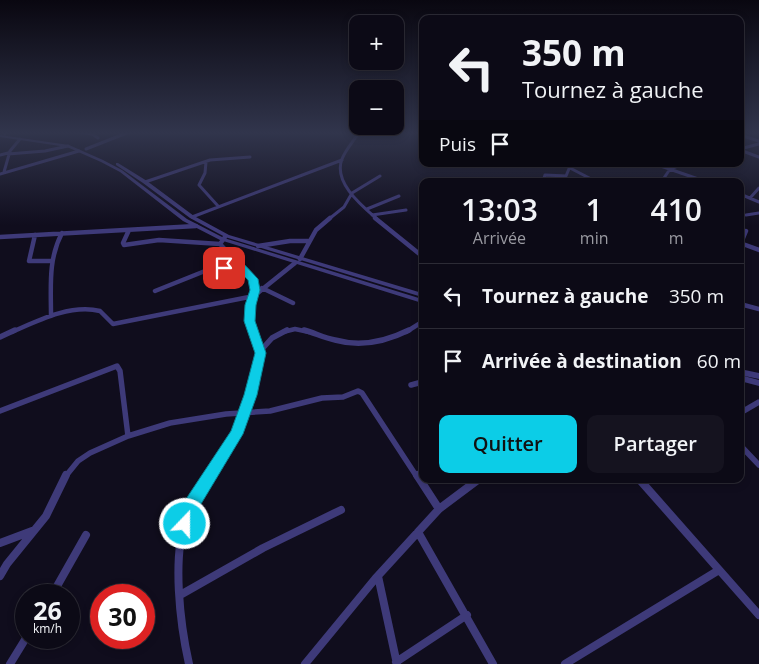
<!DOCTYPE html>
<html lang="fr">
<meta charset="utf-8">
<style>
:root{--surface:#0c0a16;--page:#15131f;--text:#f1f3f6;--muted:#9a9aa1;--line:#2c2b35;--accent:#0ccde7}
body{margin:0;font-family:"Open Sans",sans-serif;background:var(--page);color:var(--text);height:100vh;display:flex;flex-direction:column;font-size:19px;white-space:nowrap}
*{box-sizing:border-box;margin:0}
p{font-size:16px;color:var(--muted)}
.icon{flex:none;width:28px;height:28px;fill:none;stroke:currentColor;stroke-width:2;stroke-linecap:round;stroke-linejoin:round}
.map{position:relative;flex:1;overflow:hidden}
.drawer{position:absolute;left:419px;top:178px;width:325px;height:305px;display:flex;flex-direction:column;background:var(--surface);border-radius:10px;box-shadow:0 2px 8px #0003,0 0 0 1px var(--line)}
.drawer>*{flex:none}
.guide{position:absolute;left:419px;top:15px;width:325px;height:152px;border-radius:10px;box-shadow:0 2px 8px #0003,0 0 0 1px var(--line);background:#0c0a16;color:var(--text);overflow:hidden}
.controls{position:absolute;left:349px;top:15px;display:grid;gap:10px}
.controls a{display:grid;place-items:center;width:55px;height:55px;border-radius:10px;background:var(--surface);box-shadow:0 2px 8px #0003,0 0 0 1px var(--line);font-size:25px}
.speed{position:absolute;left:15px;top:584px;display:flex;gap:10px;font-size:25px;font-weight:700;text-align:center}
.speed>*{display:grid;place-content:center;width:65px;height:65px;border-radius:50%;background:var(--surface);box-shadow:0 2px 8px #0003,0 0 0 1px var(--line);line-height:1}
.speed small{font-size:12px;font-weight:400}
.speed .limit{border:8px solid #d22;background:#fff;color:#111}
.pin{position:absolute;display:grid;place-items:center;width:42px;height:42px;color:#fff;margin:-21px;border-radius:10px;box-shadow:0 2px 8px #0006}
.me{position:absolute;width:55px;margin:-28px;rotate:22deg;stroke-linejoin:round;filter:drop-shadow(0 0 4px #0008)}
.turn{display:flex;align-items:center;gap:18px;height:105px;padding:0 20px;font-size:22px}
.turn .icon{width:65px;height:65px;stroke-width:2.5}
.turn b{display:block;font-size:35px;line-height:42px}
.then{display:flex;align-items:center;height:48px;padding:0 20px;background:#0003;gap:10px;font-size:19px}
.eta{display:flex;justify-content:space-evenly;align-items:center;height:85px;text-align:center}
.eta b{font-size:30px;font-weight:600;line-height:35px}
.primary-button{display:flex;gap:10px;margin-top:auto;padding:10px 20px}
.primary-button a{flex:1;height:58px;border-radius:10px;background:var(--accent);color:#111;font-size:20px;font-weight:600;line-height:58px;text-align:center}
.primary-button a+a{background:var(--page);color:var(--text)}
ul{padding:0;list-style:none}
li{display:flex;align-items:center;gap:15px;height:65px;padding:0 20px;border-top:1px solid var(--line)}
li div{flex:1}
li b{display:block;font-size:19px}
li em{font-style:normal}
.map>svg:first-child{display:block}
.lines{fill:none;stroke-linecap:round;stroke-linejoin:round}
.minor-far3{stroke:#3e3a79;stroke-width:3}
.minor-far2{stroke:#3e3a79;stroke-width:4.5}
.minor-far1{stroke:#3e3a79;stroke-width:5.5}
.minor{stroke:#3e3a79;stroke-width:8}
.tertiary{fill:#3e3a79;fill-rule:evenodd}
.route{fill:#0ccde7;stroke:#088596}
</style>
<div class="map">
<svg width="759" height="664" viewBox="0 0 759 664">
<rect width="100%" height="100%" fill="#100d1d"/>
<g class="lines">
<path class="minor-far3" d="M4,132L5,134
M78,132L92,134L98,138
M359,132C354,141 346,149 342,159C333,182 361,205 377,219
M740,135L759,141
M86,149L129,132
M740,149L759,144
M740,150L759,157
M8,154L45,151L68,146
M0,155L8,153
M206,162L205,173L199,185L218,206
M655,164L704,181
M570,168L595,181
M4,172L10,151L20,139
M0,174L79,151
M492,179L522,181
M543,181L545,175L566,176L571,164
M662,181L670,169L683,164
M145,182L210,160L250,157
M740,194L759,202
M750,198L759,188
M367,209L399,196
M372,215L406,210
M746,215L759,213
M192,217L342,160
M329,219L344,207L352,193L380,176"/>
<path class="minor-far2" d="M375,218L422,256
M129,230L123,243L124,245L159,240L220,244
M35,235L29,261H52
M0,237L196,226
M225,237L220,244L253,279L255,284L250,321L253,332
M740,243L759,250
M741,243L746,231
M258,246L290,241H308
M300,259L316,230L330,218
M262,288L293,303
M155,291L205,271L239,266
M740,304L759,309
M51,316C51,287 48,259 62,233
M12,332C39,320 71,304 100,311L113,324L254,296L295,263
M283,332L295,329L309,332
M406,332L422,322"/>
<path class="minor-far1" d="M253,330L260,353
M304,330C315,333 324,338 335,340C360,347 385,342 409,330
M0,337L15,330
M411,385L422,382
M0,411L117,366L120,371L128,436
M740,413L759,402
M740,445L759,465
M65,477L78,461L90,453L128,436L170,423L226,414L270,411L322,398L343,397L358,391L362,393L417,477
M210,477L225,456L239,429L263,348L272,338L287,330"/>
<path class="minor" d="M417,475L439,509
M639,479L759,615
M418,532L493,664
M0,543L32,531
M0,576L7,564L46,516L66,475
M378,576L397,664
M182,594L263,548L341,510
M52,595L86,535
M396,662L467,615
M10,664L26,638
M189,664C180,624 172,557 186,519C192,503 202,489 211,475
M305,664L375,579L439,509L479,479
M565,664L719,570"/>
<path class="tertiary" d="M0,135L69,145L103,160L122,170L187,219L224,238L422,299V303L220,240L183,221L120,172L101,162L67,147L0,137Z
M116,163H118L147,181L194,216L229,235L422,293V297L225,237L190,218L143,183L116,165Z
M740,369L759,373V379L740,375Z
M740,375L759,380V386L740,381Z"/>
</g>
<linearGradient id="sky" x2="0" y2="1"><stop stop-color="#090710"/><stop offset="0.59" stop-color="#31354c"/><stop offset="1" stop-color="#31354c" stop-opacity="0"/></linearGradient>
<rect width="759" height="225" fill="url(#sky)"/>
<path class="route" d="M239,262L243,263L258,279L260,290L256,305L255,321L266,353L257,395L243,434L198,509L190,529L185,532L179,529L177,524L186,499L231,431L244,395L255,353L244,321L245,305L250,290L248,280L237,269L224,271L219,268L220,266Z"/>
</svg>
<div class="controls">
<a>+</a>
<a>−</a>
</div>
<div class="speed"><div>26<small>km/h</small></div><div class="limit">30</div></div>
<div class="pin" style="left:224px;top:268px;background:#d93025"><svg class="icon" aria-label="arrive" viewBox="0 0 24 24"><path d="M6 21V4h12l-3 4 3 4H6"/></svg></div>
<svg class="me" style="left:185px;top:524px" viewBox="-20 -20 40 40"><circle r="17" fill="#0ccde7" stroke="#fff" stroke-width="3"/><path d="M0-11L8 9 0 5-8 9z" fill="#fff"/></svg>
<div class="guide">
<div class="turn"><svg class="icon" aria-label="left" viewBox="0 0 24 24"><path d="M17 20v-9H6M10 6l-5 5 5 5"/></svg><div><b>350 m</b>Tournez à gauche</div></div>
<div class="then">Puis<svg class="icon" aria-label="arrive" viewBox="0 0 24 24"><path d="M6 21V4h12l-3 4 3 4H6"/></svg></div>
</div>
<section class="drawer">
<div class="eta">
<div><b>13:03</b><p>Arrivée</p></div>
<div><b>1</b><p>min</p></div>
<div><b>410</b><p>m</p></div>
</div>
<ul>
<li><svg class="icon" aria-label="left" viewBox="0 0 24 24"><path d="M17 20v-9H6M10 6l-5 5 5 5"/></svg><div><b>Tournez à gauche</b></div><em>350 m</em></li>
<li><svg class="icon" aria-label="arrive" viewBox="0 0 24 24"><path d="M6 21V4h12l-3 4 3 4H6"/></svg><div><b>Arrivée à destination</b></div><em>60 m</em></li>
</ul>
<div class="primary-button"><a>Quitter</a><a>Partager</a></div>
</section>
</div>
